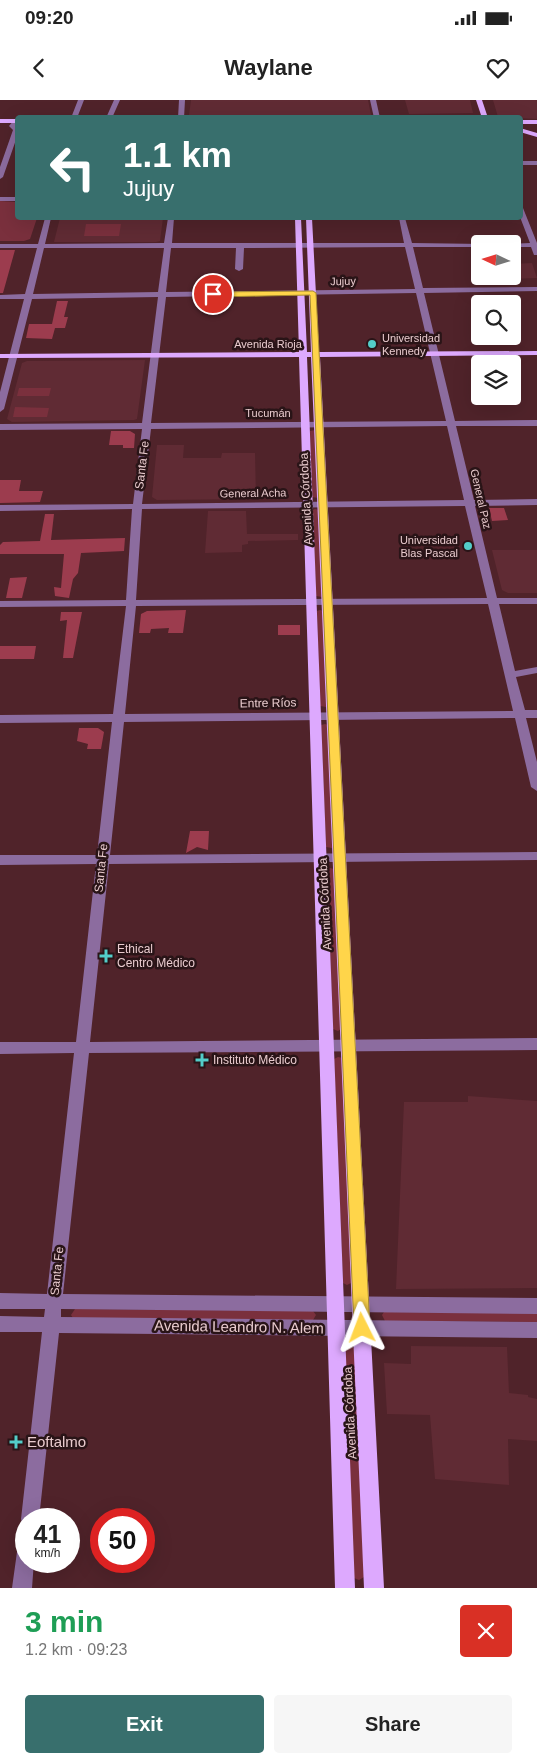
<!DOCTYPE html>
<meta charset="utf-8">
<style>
:root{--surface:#fff;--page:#f6f6f6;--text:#222;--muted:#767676;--accent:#386f6d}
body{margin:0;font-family:Helvetica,sans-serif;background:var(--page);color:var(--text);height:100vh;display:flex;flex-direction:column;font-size:19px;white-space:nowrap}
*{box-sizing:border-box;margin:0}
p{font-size:16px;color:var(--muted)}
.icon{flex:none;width:28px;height:28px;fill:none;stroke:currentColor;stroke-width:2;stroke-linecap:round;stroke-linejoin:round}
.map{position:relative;height:1488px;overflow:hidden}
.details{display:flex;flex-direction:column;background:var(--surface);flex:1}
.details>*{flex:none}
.guide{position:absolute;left:15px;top:15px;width:508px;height:105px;border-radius:5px;box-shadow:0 5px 20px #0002;background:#386f6d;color:#fff;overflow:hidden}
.needle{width:32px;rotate:274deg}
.tools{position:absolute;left:471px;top:135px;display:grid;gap:10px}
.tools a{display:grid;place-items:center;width:50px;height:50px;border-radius:5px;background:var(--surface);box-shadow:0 5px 20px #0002;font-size:25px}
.speed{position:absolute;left:15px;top:1408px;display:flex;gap:10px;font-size:25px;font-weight:700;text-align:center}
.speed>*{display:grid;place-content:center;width:65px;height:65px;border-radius:50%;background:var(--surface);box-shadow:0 5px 20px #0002;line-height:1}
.speed small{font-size:12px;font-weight:400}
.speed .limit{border:8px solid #d22;background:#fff;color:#111}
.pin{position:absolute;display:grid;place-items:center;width:42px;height:42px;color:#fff;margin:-21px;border:2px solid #fff;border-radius:50%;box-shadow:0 1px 5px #0007}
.me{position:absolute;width:55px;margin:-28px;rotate:357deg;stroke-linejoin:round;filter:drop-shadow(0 0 4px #0008)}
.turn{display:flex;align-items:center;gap:18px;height:105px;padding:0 25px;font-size:22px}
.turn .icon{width:65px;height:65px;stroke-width:2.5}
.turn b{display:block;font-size:35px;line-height:42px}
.round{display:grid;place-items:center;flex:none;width:52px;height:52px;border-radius:5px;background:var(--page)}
.summary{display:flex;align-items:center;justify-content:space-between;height:85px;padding:0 25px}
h1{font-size:30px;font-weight:600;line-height:38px;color:#1e9e55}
.action{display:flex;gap:10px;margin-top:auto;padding:10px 25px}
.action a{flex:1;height:58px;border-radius:5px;background:var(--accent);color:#fff;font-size:20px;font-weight:600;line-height:58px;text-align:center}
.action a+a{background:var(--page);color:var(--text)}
.status{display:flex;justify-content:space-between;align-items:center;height:35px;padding:0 25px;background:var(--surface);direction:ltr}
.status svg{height:14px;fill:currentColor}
header{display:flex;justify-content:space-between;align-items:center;height:65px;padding:0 25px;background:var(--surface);font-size:22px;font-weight:600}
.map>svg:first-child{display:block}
.built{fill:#602b34}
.green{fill:#7a303d}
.building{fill:#9c3c4e}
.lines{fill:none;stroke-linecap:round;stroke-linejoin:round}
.minor{fill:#8c6c9f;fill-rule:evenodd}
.major{fill:#dda9fe;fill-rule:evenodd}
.route{fill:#ffd54a;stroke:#a68a30}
.poi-dot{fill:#53cdc9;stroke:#291417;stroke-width:2}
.labels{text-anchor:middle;stroke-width:5;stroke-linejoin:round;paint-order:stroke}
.far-street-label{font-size:11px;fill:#e9cbce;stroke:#291417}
.far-poi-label{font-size:11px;fill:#e9cbce;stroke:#291417;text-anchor:start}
.street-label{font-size:12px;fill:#e9cbce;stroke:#291417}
.poi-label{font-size:12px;fill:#e9cbce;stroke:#291417;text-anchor:start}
.near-street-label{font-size:15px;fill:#e9cbce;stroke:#291417}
.near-poi-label{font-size:15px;fill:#e9cbce;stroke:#291417;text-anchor:start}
</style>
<div class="status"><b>09:20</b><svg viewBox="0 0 49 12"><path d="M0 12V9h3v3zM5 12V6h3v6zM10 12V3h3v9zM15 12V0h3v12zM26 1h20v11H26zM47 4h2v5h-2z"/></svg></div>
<header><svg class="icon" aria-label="back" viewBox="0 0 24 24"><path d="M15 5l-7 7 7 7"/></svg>Waylane<svg class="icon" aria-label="heart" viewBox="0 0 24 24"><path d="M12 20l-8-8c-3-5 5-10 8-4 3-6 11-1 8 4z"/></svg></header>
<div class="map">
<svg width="537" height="1488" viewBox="0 0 537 1488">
<rect width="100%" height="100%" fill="#50232a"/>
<path class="built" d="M191,0H368L371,15L192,16L189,15Z
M405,0H470L473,13L409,14Z
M493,0H537V19L498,17Z
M60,118H163L160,141L156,142H54Z
M532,163L537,178L506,179L505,176H512L513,164Z
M145,260L137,319L134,320L12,322L7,319L22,263L27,261Z
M157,345H184L183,358H221L222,353H255L256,399L157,400L152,397Z
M208,411H246L247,434H298V440L248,441V444L242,445V452L205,453Z
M492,450H537V493H508L502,490Z
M468,996L537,1001V1188L396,1189L404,1002H468Z
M411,1246L507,1247L509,1293L528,1295V1297L537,1299V1341L508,1339L509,1385L435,1379L430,1315L387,1314L384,1263L411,1264Z"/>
<path class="green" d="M0,101L17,102L18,118H37L30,139L24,141H0Z
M86,124H121L119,136H84Z
M19,288H51L49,296H17Z
M15,307L49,308L47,317H13Z
M315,330L318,398L312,397L310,331Z
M315,409L319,410L322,497L316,496L313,410Z
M320,510L323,511L326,607L320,606L317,511Z
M325,624L328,625L332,748L326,747L321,625Z
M330,768L334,769L341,929L338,931L333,929L327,769Z
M338,957L343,958L351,1183L347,1185L343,1183L334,959Z
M75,1209L313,1211L316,1215L313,1220L73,1218L71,1215Z
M384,1212L537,1213V1222L385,1221L382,1215Z
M347,1246L355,1248L364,1477L359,1480L354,1478L345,1249Z"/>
<path class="building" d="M0,150H15L3,193H0Z
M57,201H68L64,217H68L65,228H55L52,239L26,238L29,224H52Z
M111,331H130L135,334L134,348H123V345H109Z
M0,380H21L19,391H43L40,402L0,403Z
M489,408H504L508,420L492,421Z
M45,414H54L51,440L125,438L124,451L81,453L78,473L73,479L69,498L55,496L54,487L61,488L64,454H0V445L3,442L40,441Z
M27,477L22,498H6L10,478Z
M186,510L183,533H168L169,528L151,529L150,533H139L141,514L147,511Z
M61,512H82L73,558H63L67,520L60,521Z
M278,525H300V535H278Z
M0,546H36L34,559H0Z
M79,628H98L104,632L101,649H87L88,644L77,641Z
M190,731H209L208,750L197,747L186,753Z"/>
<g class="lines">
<path class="minor" d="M78,0H84L77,18H71Z
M114,0H120L112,18H106Z
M179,0H185L184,18H178Z
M370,0H376L380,18H374Z
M14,20H18L15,26L18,27V34L3,77L0,79V67L13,30L9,26Z
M520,61H537V65H520Z
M0,97H18V101H0Z
M520,106L523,108L537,143V155H534L531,147H512V144H509L530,143L520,117Z
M45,118H51L45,144L164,143L168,118H174L172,143H404L399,118H405L412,143L483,144H480V147H413L423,188L537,187V191L424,193L455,321L537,320V326H456L474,400L537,399V405L475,406L497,498H537V504H499L515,571L537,567V573L516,577L525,610H537V618H526L537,662V691L531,687L515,618L124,622L110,755L537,752V760L109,764L90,942L537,938V950L89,953L63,1194L537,1198V1214L61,1209V1217L537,1222V1238L59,1233L39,1419H26V1427L23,1426L21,1419L42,1232H0V1216L44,1217L45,1209H0V1193L47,1194L74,953L0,954V942H76L96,764L0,765V755H97L112,622L0,623V615L113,614L126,506L0,507V501L126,500L132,409L0,411V405L133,404L142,329L0,330V324L142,323L158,197L32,199L4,309L0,312V292L24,199H0V195L25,194L37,148H0V144H38ZM405,147L415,189L166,192L171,148H236L235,169L239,171L243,169L244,148ZM44,148H164L158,192L33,194ZM416,193L446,321L151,323L166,197ZM447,326L464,400L142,404L151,329ZM465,406L487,498L136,500L142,409ZM488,504L513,611L125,614L136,506Z
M26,1443V1461H34L32,1488H12L17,1452L19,1445Z"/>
<path class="major" d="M476,0H482L488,18H482Z
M371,16H476L479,18H368Z
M0,19H18V23H0Z
M520,20H537V24H520Z
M520,28L537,33V37L520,32Z
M295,118H301L307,252H311L306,118H312L319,252L537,251V255L320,257L384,1488H364L311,257H307L355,1488H335L299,257L0,258V254L299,252Z"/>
</g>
<path class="route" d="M313,191L316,193L370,1228L368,1234L362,1236L357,1234L354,1228L310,195L213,197L209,194L213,192Z"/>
<g class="poi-dot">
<circle cx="372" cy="244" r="5"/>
<circle cx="468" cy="446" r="5"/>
<path d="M103.5 848.5h5v5h5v5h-5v5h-5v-5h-5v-5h5z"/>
<path d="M199.5 952.5h5v5h5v5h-5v5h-5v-5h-5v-5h5z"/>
<path d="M13.5 1334.5h5v5h5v5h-5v5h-5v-5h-5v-5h5z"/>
</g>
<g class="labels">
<g class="far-street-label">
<text transform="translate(343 181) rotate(-1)" y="4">Jujuy</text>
<text x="268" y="248">Avenida Rioja</text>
<text x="268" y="317">Tucumán</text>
<text transform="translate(253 393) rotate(-1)" y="4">General Acha</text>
<text transform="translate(481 399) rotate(77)" y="4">General Paz</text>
</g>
<g class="far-poi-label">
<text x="382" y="242">Universidad<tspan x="382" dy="13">Kennedy</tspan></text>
<text x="458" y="444" text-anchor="end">Universidad<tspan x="458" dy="13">Blas Pascal</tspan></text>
</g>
<g class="street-label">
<text transform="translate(142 365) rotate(-83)" y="4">Santa Fe</text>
<text transform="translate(306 399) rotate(-93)" y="4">Avenida Córdoba</text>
<text transform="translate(268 603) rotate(-1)" y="4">Entre Ríos</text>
<text transform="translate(101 768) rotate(-84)" y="4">Santa Fe</text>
<text transform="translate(325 804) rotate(-93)" y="4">Avenida Córdoba</text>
<text transform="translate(57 1171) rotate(-84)" y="4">Santa Fe</text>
<text transform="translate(350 1313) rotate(-93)" y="4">Avenida Córdoba</text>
</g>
<g class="poi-label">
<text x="117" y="853">Ethical<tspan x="117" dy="14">Centro Médico</tspan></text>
<text x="213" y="964">Instituto Médico</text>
</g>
<g class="near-street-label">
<text transform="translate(239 1227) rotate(1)" y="5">Avenida Leandro N. Alem</text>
</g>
<g class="near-poi-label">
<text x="27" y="1347">Eoftalmo</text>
</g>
</g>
</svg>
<div class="tools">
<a><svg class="needle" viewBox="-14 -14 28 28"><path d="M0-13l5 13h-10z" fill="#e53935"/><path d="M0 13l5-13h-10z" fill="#767676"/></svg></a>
<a><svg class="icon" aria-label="search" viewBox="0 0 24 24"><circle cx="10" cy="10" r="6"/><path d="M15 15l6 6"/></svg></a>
<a><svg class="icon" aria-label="layers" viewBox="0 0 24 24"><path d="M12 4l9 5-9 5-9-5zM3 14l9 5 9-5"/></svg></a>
</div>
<div class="speed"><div>41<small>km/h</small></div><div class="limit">50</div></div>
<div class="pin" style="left:213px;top:194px;background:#d93025"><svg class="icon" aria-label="arrive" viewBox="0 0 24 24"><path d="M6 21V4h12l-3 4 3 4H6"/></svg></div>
<svg class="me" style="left:362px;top:1228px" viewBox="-20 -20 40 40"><path d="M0-17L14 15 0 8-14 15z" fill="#ffd54a" stroke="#fff" stroke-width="4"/></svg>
<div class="guide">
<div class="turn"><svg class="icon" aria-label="left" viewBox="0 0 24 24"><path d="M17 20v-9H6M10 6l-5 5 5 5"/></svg><div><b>1.1 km</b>Jujuy</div></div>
</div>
</div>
<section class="details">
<div class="summary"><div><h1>3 min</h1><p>1.2 km · 09:23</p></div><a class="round" style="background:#d93025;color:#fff"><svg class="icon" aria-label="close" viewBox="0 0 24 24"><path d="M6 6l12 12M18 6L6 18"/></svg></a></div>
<div class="action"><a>Exit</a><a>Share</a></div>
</section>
